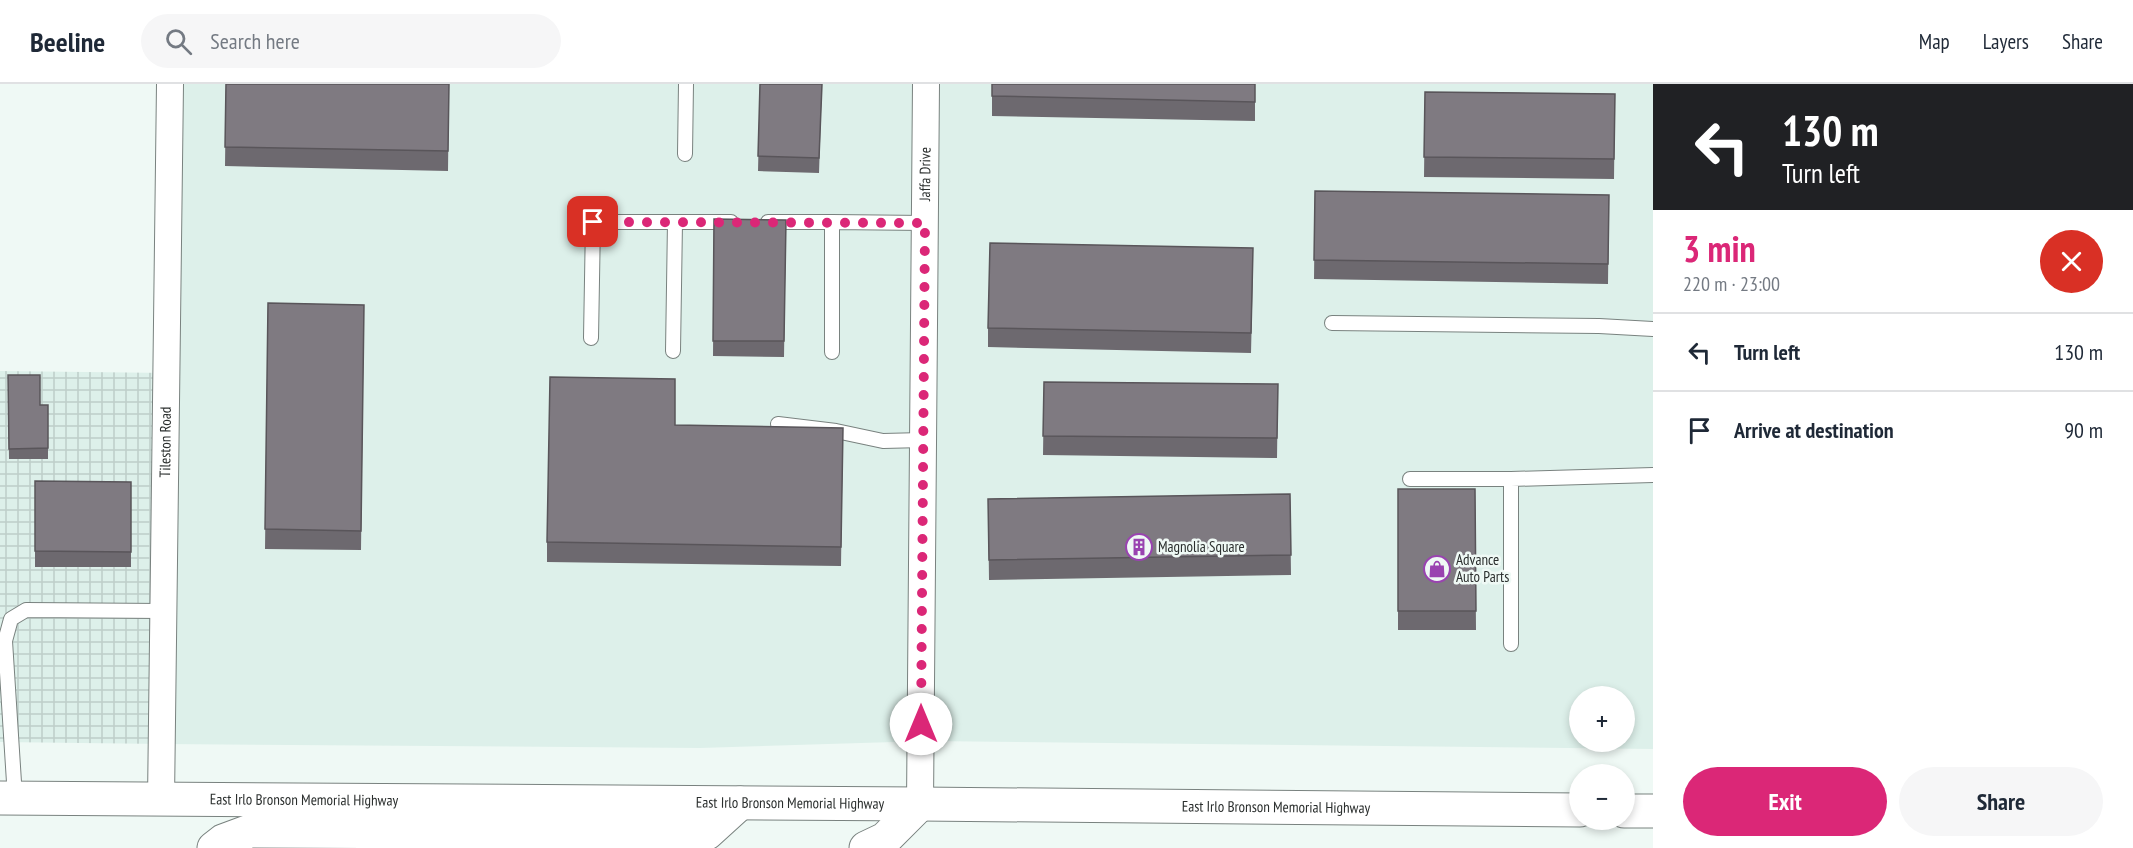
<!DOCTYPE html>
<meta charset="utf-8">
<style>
:root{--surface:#fff;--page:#f6f6f7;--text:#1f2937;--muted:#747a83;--line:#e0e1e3;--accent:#db2777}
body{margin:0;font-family:"PT Sans Narrow",sans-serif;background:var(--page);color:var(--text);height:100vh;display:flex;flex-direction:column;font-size:22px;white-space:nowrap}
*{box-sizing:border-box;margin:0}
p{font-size:20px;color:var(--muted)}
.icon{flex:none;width:33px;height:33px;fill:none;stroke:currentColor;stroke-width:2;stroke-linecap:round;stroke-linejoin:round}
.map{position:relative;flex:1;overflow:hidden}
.panel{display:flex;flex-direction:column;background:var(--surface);width:480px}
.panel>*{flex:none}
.top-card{background:#202124;color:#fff;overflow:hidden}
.buttons{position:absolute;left:1569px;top:602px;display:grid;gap:12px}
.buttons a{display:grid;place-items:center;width:66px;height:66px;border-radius:50%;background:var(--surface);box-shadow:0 3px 9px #0003;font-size:30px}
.pin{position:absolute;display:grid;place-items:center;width:51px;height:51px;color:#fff;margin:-26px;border-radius:12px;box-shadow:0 3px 9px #0006}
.me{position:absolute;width:66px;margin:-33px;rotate:0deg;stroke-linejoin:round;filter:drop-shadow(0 0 4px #0008)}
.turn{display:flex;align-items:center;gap:21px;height:126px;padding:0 30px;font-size:27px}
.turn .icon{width:78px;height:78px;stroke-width:2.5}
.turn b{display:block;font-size:42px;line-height:51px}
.round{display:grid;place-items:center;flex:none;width:63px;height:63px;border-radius:32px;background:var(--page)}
.summary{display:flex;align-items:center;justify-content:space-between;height:102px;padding:0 30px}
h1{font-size:36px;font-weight:700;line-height:45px;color:var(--accent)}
.cta{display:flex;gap:12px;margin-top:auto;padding:12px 30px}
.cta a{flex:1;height:69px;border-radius:36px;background:var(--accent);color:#fff;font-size:24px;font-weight:700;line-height:69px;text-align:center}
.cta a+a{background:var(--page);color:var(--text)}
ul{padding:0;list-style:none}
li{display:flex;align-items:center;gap:18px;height:78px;padding:0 30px;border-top:2px solid var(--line)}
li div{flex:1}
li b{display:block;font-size:22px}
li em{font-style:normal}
header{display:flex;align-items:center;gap:36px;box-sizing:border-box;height:84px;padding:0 30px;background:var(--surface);border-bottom:2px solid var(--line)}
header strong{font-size:28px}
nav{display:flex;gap:33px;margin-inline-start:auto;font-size:21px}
.search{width:420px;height:54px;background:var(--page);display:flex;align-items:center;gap:15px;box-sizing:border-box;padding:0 21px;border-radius:33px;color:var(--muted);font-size:22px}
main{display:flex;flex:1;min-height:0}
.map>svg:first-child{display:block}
.built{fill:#ddf0ea;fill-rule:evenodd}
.industrial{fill:url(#industrial-grid)}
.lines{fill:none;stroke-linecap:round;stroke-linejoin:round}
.lane-casing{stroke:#79827f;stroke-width:16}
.street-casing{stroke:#79827f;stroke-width:28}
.highway-casing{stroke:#79827f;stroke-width:35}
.lane{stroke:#fff;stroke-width:14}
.street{stroke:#fff;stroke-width:26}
.highway{stroke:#fff;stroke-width:33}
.wall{fill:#6d696f}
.building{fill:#7f7a81;stroke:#59555a;stroke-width:1.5}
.route{stroke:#db2777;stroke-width:10;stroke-dasharray:0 18}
.labels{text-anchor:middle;stroke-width:5;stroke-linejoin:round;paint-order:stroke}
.street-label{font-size:15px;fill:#2b2f2e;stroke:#eff9f5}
.poi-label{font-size:15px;fill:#2b2f2e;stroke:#eff9f5;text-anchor:start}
</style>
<header>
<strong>Beeline</strong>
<div class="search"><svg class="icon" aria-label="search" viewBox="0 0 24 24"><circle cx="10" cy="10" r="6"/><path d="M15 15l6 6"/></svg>Search here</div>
<nav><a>Map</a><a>Layers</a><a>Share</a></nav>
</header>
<main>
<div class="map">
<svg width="1653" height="764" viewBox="0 0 1653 764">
<defs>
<pattern id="industrial-grid" width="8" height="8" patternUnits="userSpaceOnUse" patternTransform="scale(1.5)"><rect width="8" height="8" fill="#ddf0ea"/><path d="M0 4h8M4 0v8" fill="none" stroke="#becec9"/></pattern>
</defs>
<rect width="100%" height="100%" fill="#eff9f5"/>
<path class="built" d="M177,0H1653V665L927,657L700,664L163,660ZM1580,612H1624V657H1580Z"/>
<path class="industrial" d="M0,287L169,289L163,660L0,658Z"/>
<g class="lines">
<defs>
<path id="lane" d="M685,70L686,0
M768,138H832
M1332,239L1599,242L1653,245
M591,254L593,138H731
M673,267L675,138
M832,268V138L925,139
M778,340L836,347L883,357L923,356
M1410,395H1511
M1511,560V395L1653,391
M15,714L5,557L11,535L26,526L163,527"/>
<g id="street">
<path id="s1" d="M161,716L170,0"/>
<path id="s2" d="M920,720L926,0"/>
</g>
<g id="highway">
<path id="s3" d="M0,714L920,720L1580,726"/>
<path d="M1624,727H1653"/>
<path d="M214,764L223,757L250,747L707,749L740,719"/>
<path d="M866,764L885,755L920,720"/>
</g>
</defs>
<use href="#lane" class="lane-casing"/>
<use href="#street" class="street-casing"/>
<use href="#highway" class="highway-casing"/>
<use href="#lane" class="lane"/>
<use href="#street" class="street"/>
<use href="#highway" class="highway"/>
</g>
<path class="wall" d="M226,0H449L448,87L225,82Z
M760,0H822L819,89L758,87Z
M992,0H1255V37L992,32Z
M1425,8L1615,10L1614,95L1424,93Z
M1315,107L1609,111L1608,200L1314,195Z
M714,135L786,136L784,273L713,272Z
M1253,184L1251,269L988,263V244Z
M268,219L364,221L361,466L265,465Z
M8,291L40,321H48V375H9Z
M1044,298L1278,300L1277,374L1043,371Z
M675,341L843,344L841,482L547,478V458Z
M35,397L131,398V483H35Z
M1398,405H1475L1476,546H1398Z
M1290,410L1291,491L989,496L988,415Z"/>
<path class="building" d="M226,0H449L448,67L225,63Z
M760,0H822L819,74L758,72Z
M992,0H1255V18L992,12Z
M1425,8L1615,10L1614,75L1424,73Z
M1315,107L1609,111L1608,180L1314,176Z
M714,135L786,136L784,257H713Z
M990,159L1253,164L1251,249L988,244Z
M268,219L364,221L361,447L265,445Z
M8,291H40V321H48V364L9,365Z
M550,293L675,295V341L843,344L841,463L547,458Z
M1044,298L1278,300L1277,354L1043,352Z
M35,397L131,398V468L35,467Z
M1398,405H1475L1476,527H1398Z
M1290,410L1291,471L989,476L988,415Z"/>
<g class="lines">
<path class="route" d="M593,138L925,139L921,640"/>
</g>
<defs>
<symbol id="building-ring" viewBox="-11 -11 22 22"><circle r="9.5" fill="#eff9f5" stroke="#9943b0" stroke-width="1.5"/><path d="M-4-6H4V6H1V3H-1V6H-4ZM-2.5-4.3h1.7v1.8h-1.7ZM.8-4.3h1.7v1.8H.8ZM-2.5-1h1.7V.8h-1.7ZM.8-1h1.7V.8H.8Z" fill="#9943b0"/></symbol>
<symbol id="shop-ring" viewBox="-11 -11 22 22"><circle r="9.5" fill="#eff9f5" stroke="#9943b0" stroke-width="1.5"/><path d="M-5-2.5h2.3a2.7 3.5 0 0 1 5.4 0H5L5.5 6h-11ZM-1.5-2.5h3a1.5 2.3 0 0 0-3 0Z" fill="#9943b0"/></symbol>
</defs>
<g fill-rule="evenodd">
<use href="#building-ring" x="1124" y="448" width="30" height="30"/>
<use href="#shop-ring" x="1422" y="470" width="30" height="30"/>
</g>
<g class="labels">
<g class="street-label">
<text dy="5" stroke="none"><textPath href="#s2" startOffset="630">Jaffa Drive</textPath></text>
<text dy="5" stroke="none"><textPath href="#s1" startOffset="358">Tileston Road</textPath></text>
<text dy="5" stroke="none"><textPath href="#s3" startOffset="304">East Irlo Bronson Memorial Highway</textPath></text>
<text dy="5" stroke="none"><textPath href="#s3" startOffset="790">East Irlo Bronson Memorial Highway</textPath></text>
<text dy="5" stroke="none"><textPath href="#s3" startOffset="1276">East Irlo Bronson Memorial Highway</textPath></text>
</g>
<g class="poi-label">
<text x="1158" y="468">Magnolia Square</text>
<text x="1456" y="481">Advance<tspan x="1456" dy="17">Auto Parts</tspan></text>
</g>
</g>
</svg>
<div class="buttons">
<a>+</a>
<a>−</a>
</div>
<div class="pin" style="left:593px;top:138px;background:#d93025"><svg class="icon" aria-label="arrive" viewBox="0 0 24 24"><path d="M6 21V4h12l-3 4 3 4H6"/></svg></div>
<svg class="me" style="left:921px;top:640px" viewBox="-20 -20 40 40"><circle r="19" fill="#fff"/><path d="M0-13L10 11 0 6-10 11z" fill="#db2777"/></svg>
</div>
<section class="panel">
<div class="top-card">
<div class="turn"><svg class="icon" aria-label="left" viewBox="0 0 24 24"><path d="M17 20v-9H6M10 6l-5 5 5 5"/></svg><div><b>130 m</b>Turn left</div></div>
</div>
<div class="summary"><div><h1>3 min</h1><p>220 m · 23:00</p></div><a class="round" style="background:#d93025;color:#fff"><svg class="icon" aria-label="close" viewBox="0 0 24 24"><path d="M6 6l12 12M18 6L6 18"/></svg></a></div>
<ul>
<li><svg class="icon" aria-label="left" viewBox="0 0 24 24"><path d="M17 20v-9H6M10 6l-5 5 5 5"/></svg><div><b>Turn left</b></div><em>130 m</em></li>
<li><svg class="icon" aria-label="arrive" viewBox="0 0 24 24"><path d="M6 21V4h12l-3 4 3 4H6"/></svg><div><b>Arrive at destination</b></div><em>90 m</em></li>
</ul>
<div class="cta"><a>Exit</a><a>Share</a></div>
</section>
</main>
